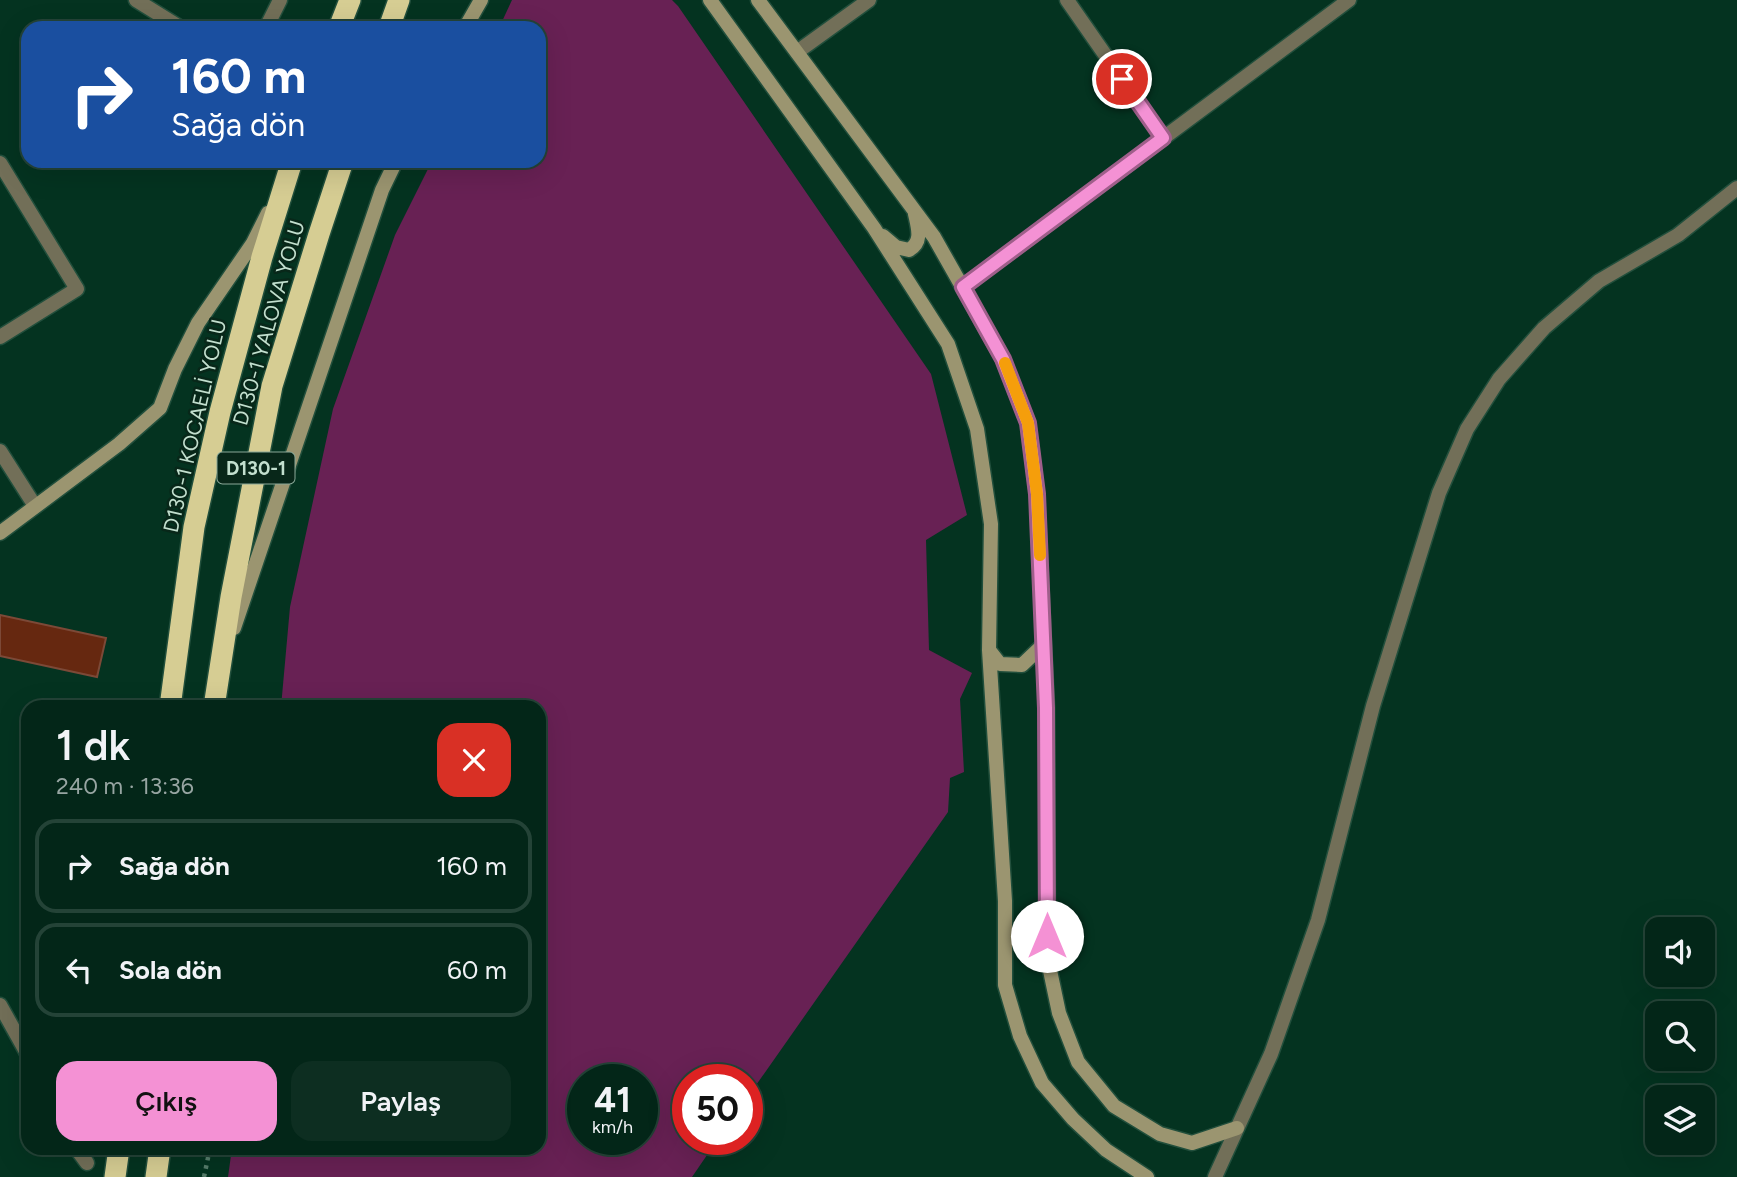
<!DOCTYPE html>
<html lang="tr">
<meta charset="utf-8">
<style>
:root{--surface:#032618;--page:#0d2e21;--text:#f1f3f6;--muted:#97a5a2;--line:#244337;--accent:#f491d4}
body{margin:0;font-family:Figtree,sans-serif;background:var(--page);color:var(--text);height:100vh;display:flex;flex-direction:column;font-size:26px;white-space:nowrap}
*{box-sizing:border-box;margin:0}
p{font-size:23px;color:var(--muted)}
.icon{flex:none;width:38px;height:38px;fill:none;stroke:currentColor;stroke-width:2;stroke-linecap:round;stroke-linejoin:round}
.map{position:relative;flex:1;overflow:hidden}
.details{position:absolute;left:21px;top:700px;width:525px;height:455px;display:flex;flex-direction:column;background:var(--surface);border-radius:21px;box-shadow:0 7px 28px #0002,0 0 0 2px var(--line)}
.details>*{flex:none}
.hud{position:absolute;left:21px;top:21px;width:525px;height:147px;border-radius:21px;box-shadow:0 7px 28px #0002,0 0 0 2px var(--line);background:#1a4fa0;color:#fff;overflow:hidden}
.tools{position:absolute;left:1645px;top:917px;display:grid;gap:14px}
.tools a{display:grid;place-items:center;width:70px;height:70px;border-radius:14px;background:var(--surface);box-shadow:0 7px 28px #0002,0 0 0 2px var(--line);font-size:35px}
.speed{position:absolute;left:567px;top:1064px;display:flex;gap:14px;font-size:35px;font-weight:700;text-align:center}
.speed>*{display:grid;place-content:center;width:91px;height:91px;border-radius:50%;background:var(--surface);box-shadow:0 7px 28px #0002,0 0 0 2px var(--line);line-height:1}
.speed small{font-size:18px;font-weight:400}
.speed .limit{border:10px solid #d22;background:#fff;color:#111}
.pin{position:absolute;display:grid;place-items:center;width:60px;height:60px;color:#fff;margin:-30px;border:4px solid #fff;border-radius:50%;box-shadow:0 2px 7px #0007}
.me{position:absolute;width:77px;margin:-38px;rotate:0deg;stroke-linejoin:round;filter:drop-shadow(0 0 5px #0008)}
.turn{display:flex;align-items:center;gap:24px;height:147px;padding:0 35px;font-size:32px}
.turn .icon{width:91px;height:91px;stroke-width:2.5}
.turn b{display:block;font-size:49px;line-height:60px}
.round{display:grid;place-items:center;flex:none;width:74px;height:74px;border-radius:21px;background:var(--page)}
.overview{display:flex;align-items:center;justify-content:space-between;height:119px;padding:0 35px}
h1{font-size:42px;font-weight:600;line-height:52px}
.cta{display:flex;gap:14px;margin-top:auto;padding:14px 35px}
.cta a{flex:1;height:80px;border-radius:21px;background:var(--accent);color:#111;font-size:28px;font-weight:600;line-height:80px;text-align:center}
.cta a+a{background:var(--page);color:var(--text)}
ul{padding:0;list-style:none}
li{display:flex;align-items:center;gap:21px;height:94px;margin:0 14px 10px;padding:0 21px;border:4px solid var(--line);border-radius:21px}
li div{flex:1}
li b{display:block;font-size:26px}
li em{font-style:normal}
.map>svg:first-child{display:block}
.green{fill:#682154;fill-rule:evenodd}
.building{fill:#662810;stroke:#7c4937;stroke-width:2}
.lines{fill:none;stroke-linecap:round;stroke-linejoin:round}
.lane-casing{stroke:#224f3c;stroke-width:17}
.street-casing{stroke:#224f3c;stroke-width:17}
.secondary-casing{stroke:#224f3c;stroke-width:17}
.highway-casing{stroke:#224f3c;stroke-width:24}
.path{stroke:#557c6a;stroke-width:4.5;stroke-dasharray:3.5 5;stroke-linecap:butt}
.lane{stroke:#726f58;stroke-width:14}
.street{stroke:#726f58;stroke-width:14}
.secondary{stroke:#9b9570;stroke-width:14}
.highway{stroke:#d6cd93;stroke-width:21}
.route-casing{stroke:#9f5e8a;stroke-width:18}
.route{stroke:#f491d4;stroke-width:12}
.slow{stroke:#f59e0b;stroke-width:12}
.labels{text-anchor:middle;stroke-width:5;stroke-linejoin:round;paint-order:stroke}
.shield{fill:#082719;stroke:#8aa898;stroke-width:2}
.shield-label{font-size:19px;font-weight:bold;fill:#c2dfce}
.street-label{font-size:21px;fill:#c2dfce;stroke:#082719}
</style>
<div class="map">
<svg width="1737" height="1177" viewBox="0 0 1737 1177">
<rect width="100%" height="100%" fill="#043320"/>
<path class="green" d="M512,0H672L678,6L931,374L967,515L926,540L929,650L972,673L960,699L964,772L950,778L948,812L747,1098V1080H688V1139H718L692,1177H228L232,1148H539V707H281L290,607L333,409L395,235L432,161H539V28H499ZM583,1080H642V1139H583Z"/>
<path class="building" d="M0,615L106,638L97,677L0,656Z"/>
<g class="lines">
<defs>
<path id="lane" d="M0,451L35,506
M0,1005L28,1055
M76,1148L87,1163
M1215,1177L1271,1054L1318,920L1373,706L1439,493L1467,429L1499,379L1544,328L1599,281L1678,235L1737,188"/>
<path id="street" d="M136,0L181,28
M1067,0L1163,138
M266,28L280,0
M797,52L869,0
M0,163L77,289L0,337
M963,287L1349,0"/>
<path id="secondary" d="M710,0L874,228L948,344L977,429L991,524L989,650L1005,901V985L1020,1036L1042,1083L1073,1119L1106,1150L1147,1177
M758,0L934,237L1003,359L1028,423L1037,494L1047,708L1048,961L1059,1013L1078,1062L1114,1106L1160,1134L1192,1143L1237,1128
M465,28L481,0
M883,236L896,247L909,250C923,242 918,228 915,214
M0,533L119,444L160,408L175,369L198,323L253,243L268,213
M234,628L382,190L396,161
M989,650L1000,664L1022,665L1044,644"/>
<path id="highway" d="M339,28L350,0
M389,28L399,0
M170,707L194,527L220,412L262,257L292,161
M214,707L231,597L272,386L319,234L343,161
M115,1177L119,1148
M156,1177L160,1148"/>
</defs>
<use href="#lane" class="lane-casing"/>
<use href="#street" class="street-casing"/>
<use href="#secondary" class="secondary-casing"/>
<use href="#highway" class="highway-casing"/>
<path class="path" d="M204,1177L210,1148"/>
<use href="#lane" class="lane"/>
<use href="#street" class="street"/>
<use href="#secondary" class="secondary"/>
<use href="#highway" class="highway"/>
</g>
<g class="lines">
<defs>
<path id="route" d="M1047,936L1046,708L1037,494L1028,423L1003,359L963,287L1163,138L1122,79"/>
</defs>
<use href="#route" class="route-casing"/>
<use href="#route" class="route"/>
<path class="slow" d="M1005,363L1028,423L1037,494L1040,555"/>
</g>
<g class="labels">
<rect class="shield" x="217.5" y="452.5" width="77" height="31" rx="5"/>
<g class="shield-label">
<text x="256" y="475">D130-1</text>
</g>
<g class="street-label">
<text transform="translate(269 323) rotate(-74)" y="7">D130-1 YALOVA YOLU</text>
<text transform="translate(195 426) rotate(-77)" y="7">D130-1 KOCAELİ YOLU</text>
</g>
</g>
</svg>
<div class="tools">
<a><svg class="icon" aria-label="sound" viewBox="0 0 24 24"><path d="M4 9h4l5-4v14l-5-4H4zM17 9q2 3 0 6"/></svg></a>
<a><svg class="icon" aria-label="search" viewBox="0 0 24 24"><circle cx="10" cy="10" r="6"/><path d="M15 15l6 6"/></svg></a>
<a><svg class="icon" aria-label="layers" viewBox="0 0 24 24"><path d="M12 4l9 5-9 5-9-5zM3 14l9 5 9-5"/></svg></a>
</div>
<div class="speed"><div>41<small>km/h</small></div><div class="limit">50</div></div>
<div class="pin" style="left:1122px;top:79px;background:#d93025"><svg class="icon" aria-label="arrive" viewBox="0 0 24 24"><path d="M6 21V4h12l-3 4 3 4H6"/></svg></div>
<svg class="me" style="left:1047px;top:936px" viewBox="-20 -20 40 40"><circle r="19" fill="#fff"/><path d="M0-13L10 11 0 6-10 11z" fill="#f491d4"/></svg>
<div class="hud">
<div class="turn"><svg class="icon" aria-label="right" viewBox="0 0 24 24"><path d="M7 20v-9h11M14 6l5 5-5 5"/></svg><div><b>160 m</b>Sağa dön</div></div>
</div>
<section class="details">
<div class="overview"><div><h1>1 dk</h1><p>240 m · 13:36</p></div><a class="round" style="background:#d93025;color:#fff"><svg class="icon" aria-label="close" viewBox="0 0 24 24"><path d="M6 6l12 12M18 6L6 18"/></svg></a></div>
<ul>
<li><svg class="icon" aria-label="right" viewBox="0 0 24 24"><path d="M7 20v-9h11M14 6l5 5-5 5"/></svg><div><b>Sağa dön</b></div><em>160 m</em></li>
<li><svg class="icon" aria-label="left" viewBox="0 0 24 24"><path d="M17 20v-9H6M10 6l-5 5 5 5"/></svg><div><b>Sola dön</b></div><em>60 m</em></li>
</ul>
<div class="cta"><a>Çıkış</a><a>Paylaş</a></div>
</section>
</div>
